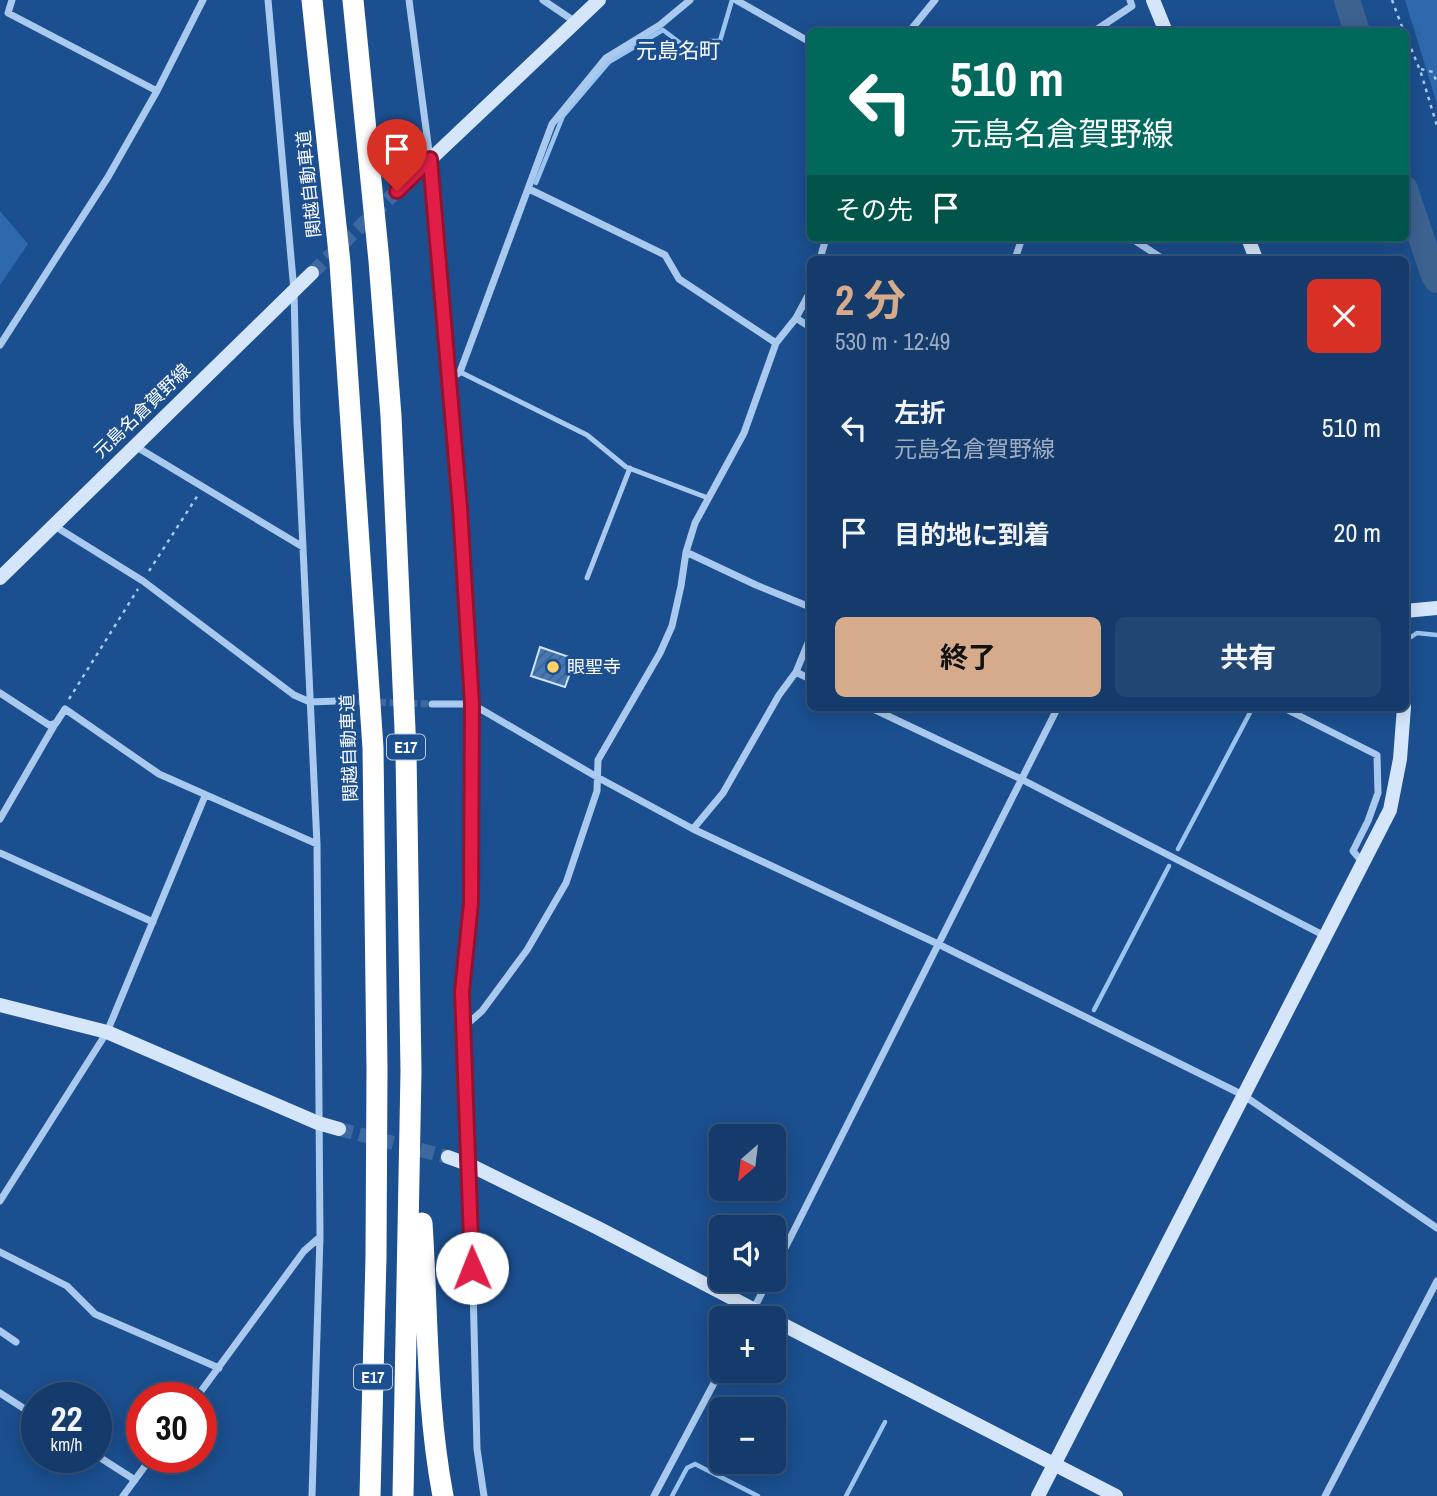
<!DOCTYPE html>
<html lang="ja">
<meta charset="utf-8">
<style>
:root{--surface:#143b6b;--page:#214673;--text:#f1f3f6;--muted:#9dadc1;--line:#33557e;--accent:#d6ab8b}
body{margin:0;font-family:"Archivo Narrow","Noto Sans JP",sans-serif;background:var(--page);color:var(--text);height:100vh;display:flex;flex-direction:column;font-size:26px;white-space:nowrap}
*{box-sizing:border-box;margin:0}
p{font-size:23px;color:var(--muted)}
.icon{flex:none;width:38px;height:38px;fill:none;stroke:currentColor;stroke-width:2;stroke-linecap:round;stroke-linejoin:round}
.map{position:relative;flex:1;overflow:hidden}
.drawer{position:absolute;left:807px;top:256px;width:602px;height:455px;display:flex;flex-direction:column;background:var(--surface);border-radius:10px;box-shadow:0 4px 18px #0003,0 0 0 2px var(--line)}
.drawer>*{flex:none}
.guide{position:absolute;left:807px;top:28px;width:602px;height:214px;border-radius:10px;box-shadow:0 4px 18px #0003,0 0 0 2px var(--line);background:#00695c;color:#fff;overflow:hidden}
.needle{width:46px;rotate:208deg}
.buttons{position:absolute;left:709px;top:1124px;display:grid;gap:14px}
.buttons a{display:grid;place-items:center;width:77px;height:77px;border-radius:10px;background:var(--surface);box-shadow:0 4px 18px #0003,0 0 0 2px var(--line);font-size:35px}
.speed{position:absolute;left:21px;top:1382px;display:flex;gap:14px;font-size:35px;font-weight:700;text-align:center}
.speed>*{display:grid;place-content:center;width:91px;height:91px;border-radius:50%;background:var(--surface);box-shadow:0 4px 18px #0003,0 0 0 2px var(--line);line-height:1}
.speed small{font-size:18px;font-weight:400}
.speed .limit{border:10px solid #d22;background:#fff;color:#111}
.pin{position:absolute;display:grid;place-items:center;width:60px;height:60px;color:#fff;margin:-72px -30px;border-radius:50% 50% 50% 0;rotate:-45deg;box-shadow:0 0 7px #0007}
.pin .icon{rotate:45deg}
.me{position:absolute;width:77px;margin:-38px;rotate:359deg;stroke-linejoin:round;filter:drop-shadow(0 0 5px #0008)}
.turn{display:flex;align-items:center;gap:24px;height:147px;padding:0 28px;font-size:32px}
.turn .icon{width:91px;height:91px;stroke-width:2.5}
.turn b{display:block;font-size:49px;line-height:60px}
.then{display:flex;align-items:center;height:66px;padding:0 28px;background:#0003;gap:14px;font-size:26px}
.round{display:grid;place-items:center;flex:none;width:74px;height:74px;border-radius:10px;background:var(--page)}
.summary{display:flex;align-items:center;justify-content:space-between;height:119px;padding:0 28px}
h1{font-size:42px;font-weight:700;line-height:52px;color:var(--accent)}
.button{display:flex;gap:14px;margin-top:auto;padding:14px 28px}
.button a{flex:1;height:80px;border-radius:10px;background:var(--accent);color:#111;font-size:28px;font-weight:700;line-height:80px;text-align:center}
.button a+a{background:var(--page);color:var(--text)}
ul{padding:0;list-style:none}
li{display:flex;align-items:center;gap:21px;height:105px;padding:0 28px}
li div{flex:1}
li b{display:block;font-size:26px}
li em{font-style:normal}
.map>svg:first-child{display:block}
.green{fill:#2e69ad}
.lines{fill:none;stroke-linecap:round;stroke-linejoin:round}
.stream{stroke:#9cc4f0;stroke-width:4.5}
.river{stroke:#3c6290;stroke-width:26}
.building{fill:url(#building-hatch);stroke:#cfe3fa;stroke-width:2}
.street-tunnel{stroke:#3d69a0;stroke-width:7;stroke-dasharray:7 3.5;stroke-linecap:butt}
.secondary-tunnel{stroke:#3d69a0;stroke-width:14;stroke-dasharray:14 7;stroke-linecap:butt}
.path{stroke:#a9c9ee;stroke-width:2.5;stroke-dasharray:3.5 5;stroke-linecap:butt}
.lane{stroke:#a9c9ee;stroke-width:5}
.street{stroke:#a9c9ee;stroke-width:7}
.secondary{stroke:#d6e6fa;stroke-width:14}
.highway{stroke:#fff;stroke-width:21}
.route-casing{stroke:#92132f;stroke-width:18}
.route{stroke:#e11d48;stroke-width:12}
.poi-dot{fill:#ffd166;stroke:#1b4f8f;stroke-width:2.5}
.labels{text-anchor:middle;stroke-width:6;stroke-linejoin:round;paint-order:stroke}
.shield{fill:#1b4f8f;stroke:#bbcadd;stroke-width:2}
.shield-label{font-size:16px;font-weight:bold;fill:#fff}
.street-label{font-size:18px;fill:#fff;stroke:#1b4f8f}
.poi-label{font-size:18px;fill:#fff;stroke:#1b4f8f;text-anchor:start}
.quarter-label{font-size:21px;fill:#fff;stroke:#1b4f8f}
</style>
<div class="map">
<svg width="1437" height="1496" viewBox="0 0 1437 1496">
<defs>
<pattern id="building-hatch" width="6" height="6" patternUnits="userSpaceOnUse" patternTransform="scale(1.75)"><rect width="6" height="6" fill="#4478b7"/><path d="M-1 1l2-2M0 6l6-6M5 7l2-2" fill="none" stroke="#486282"/></pattern>
</defs>
<rect width="100%" height="100%" fill="#1b4f8f"/>
<path class="green" d="M1405,0H1437V104Z
M0,211L28,244L0,285Z"/>
<g class="lines">
<path class="stream" d="M536,183L563,116L609,62L663,30L692,52L709,41H720L732,0
M1405,641L1417,633L1437,635
M1178,849L1253,707
M1094,1010L1169,866
M672,1496L687,1468L695,1464L758,1496
M846,1496L885,1422"/>
<path class="river" d="M1347,0L1357,32
M1405,189L1433,273L1437,280"/>
</g>
<path class="building" d="M540,647L575,659L565,687L531,676Z"/>
<g class="lines">
<path class="street-tunnel" d="M337,701L432,704"/>
<path class="secondary-tunnel" d="M312,273L397,191
M339,1129L448,1157"/>
<path class="path" d="M1392,0L1404,32
M1405,33L1421,73L1437,126
M1421,69L1433,72L1437,83
M149,571L198,495
M69,699L138,589"/>
<path class="lane" d="M460,372L587,435L626,467L708,498
M587,578L630,468"/>
<path class="street" d="M12,0L8,13L157,91
M268,0L294,291L297,421L317,844L320,1237L312,1496
M409,0L430,159L460,508L472,704L471,903L462,992L470,1165L477,1449L484,1496
M543,0L574,21
M736,0L810,42
M909,32L935,0
M1093,32L1132,6L1130,0
M529,189L665,255L679,279L776,343
M1131,238L1163,259
M820,259L826,238
M1015,259L1022,238
M796,318L810,327
M0,345L108,177L157,91L203,0
M448,380L460,372L552,124L606,58L660,25L690,0
M135,446L303,547
M53,525L143,581L294,695L310,702L337,701
M686,552L756,585L810,607
M796,672L810,679
M0,693L49,725L56,723L65,709L159,774L317,844
M432,704H472L597,777L693,829L938,944L1243,1095L1437,1228
M869,707L1021,779L1325,936
M1282,707L1377,755L1378,793L1368,821L1353,851L1363,863
M0,819L55,724
M693,829L723,793L779,695L796,672L810,638
M0,853L153,922
M464,1027L482,1011L527,950L566,883L597,791L598,760L660,653L672,626L681,586L686,552L695,523L744,433L776,343L796,318L810,292
M0,1201L107,1032L205,796
M0,1252L67,1286L95,1314L219,1368
M774,1270L1058,707
M749,1318L769,1279
M0,1331L16,1342
M0,1393L37,1417
M196,1398L304,1251L320,1237
M96,1455L135,1480
M123,1496L151,1458
M654,1496L721,1370
M1325,1496L1437,1281"/>
<path class="secondary" d="M1153,0L1166,32
M397,191L599,0
M1248,238L1256,259
M0,578L312,273
M1405,611L1437,608
M0,1005L107,1032L318,1123L339,1129
M448,1157L470,1165L598,1228L770,1318
M774,1320L1116,1496
M1038,1496L1390,810L1400,759L1404,707"/>
<path class="highway" d="M312,0L340,263L373,748L377,1069L376,1257L370,1496
M353,0L379,261L391,416L406,752L411,1071L403,1496
M422,1223C428,1314 426,1407 443,1496"/>
</g>
<g class="lines">
<defs>
<path id="route" d="M397,191L430,159L460,508L472,704L471,903L462,992L472,1268"/>
</defs>
<use href="#route" class="route-casing"/>
<use href="#route" class="route"/>
</g>
<circle class="poi-dot" cx="553" cy="667" r="7"/>
<g class="labels">
<g class="shield">
<rect x="387" y="734.5" width="38" height="25" rx="5"/>
<rect x="354" y="1364.5" width="38" height="25" rx="5"/>
</g>
<g class="shield-label">
<text x="406" y="753">E17</text>
<text x="373" y="1383">E17</text>
</g>
<g class="street-label">
<text transform="translate(309 184) rotate(-96)" y="6">関越自動車道</text>
<text transform="translate(142 411) rotate(-44)" y="6">元島名倉賀野線</text>
<text transform="translate(349 748) rotate(-92)" y="6">関越自動車道</text>
</g>
<g class="poi-label">
<text x="567" y="673">眼聖寺</text>
</g>
<g class="quarter-label">
<text x="678" y="58">元島名町</text>
</g>
</g>
</svg>
<div class="buttons">
<a><svg class="needle" viewBox="-14 -14 28 28"><path d="M0-13l5 13h-10z" fill="#e53935"/><path d="M0 13l5-13h-10z" fill="#9dadc1"/></svg></a>
<a><svg class="icon" aria-label="sound" viewBox="0 0 24 24"><path d="M4 9h4l5-4v14l-5-4H4zM17 9q2 3 0 6"/></svg></a>
<a>+</a>
<a>−</a>
</div>
<div class="speed"><div>22<small>km/h</small></div><div class="limit">30</div></div>
<div class="pin" style="left:397px;top:191px;background:#d93025"><svg class="icon" aria-label="arrive" viewBox="0 0 24 24"><path d="M6 21V4h12l-3 4 3 4H6"/></svg></div>
<svg class="me" style="left:472px;top:1268px" viewBox="-20 -20 40 40"><circle r="19" fill="#fff"/><path d="M0-13L10 11 0 6-10 11z" fill="#e11d48"/></svg>
<div class="guide">
<div class="turn"><svg class="icon" aria-label="left" viewBox="0 0 24 24"><path d="M17 20v-9H6M10 6l-5 5 5 5"/></svg><div><b>510 m</b>元島名倉賀野線</div></div>
<div class="then">その先<svg class="icon" aria-label="arrive" viewBox="0 0 24 24"><path d="M6 21V4h12l-3 4 3 4H6"/></svg></div>
</div>
<section class="drawer">
<div class="summary"><div><h1>2 分</h1><p>530 m · 12:49</p></div><a class="round" style="background:#d93025;color:#fff"><svg class="icon" aria-label="close" viewBox="0 0 24 24"><path d="M6 6l12 12M18 6L6 18"/></svg></a></div>
<ul>
<li><svg class="icon" aria-label="left" viewBox="0 0 24 24"><path d="M17 20v-9H6M10 6l-5 5 5 5"/></svg><div><b>左折</b><p>元島名倉賀野線</p></div><em>510 m</em></li>
<li><svg class="icon" aria-label="arrive" viewBox="0 0 24 24"><path d="M6 21V4h12l-3 4 3 4H6"/></svg><div><b>目的地に到着</b></div><em>20 m</em></li>
</ul>
<div class="button"><a>終了</a><a>共有</a></div>
</section>
</div>
